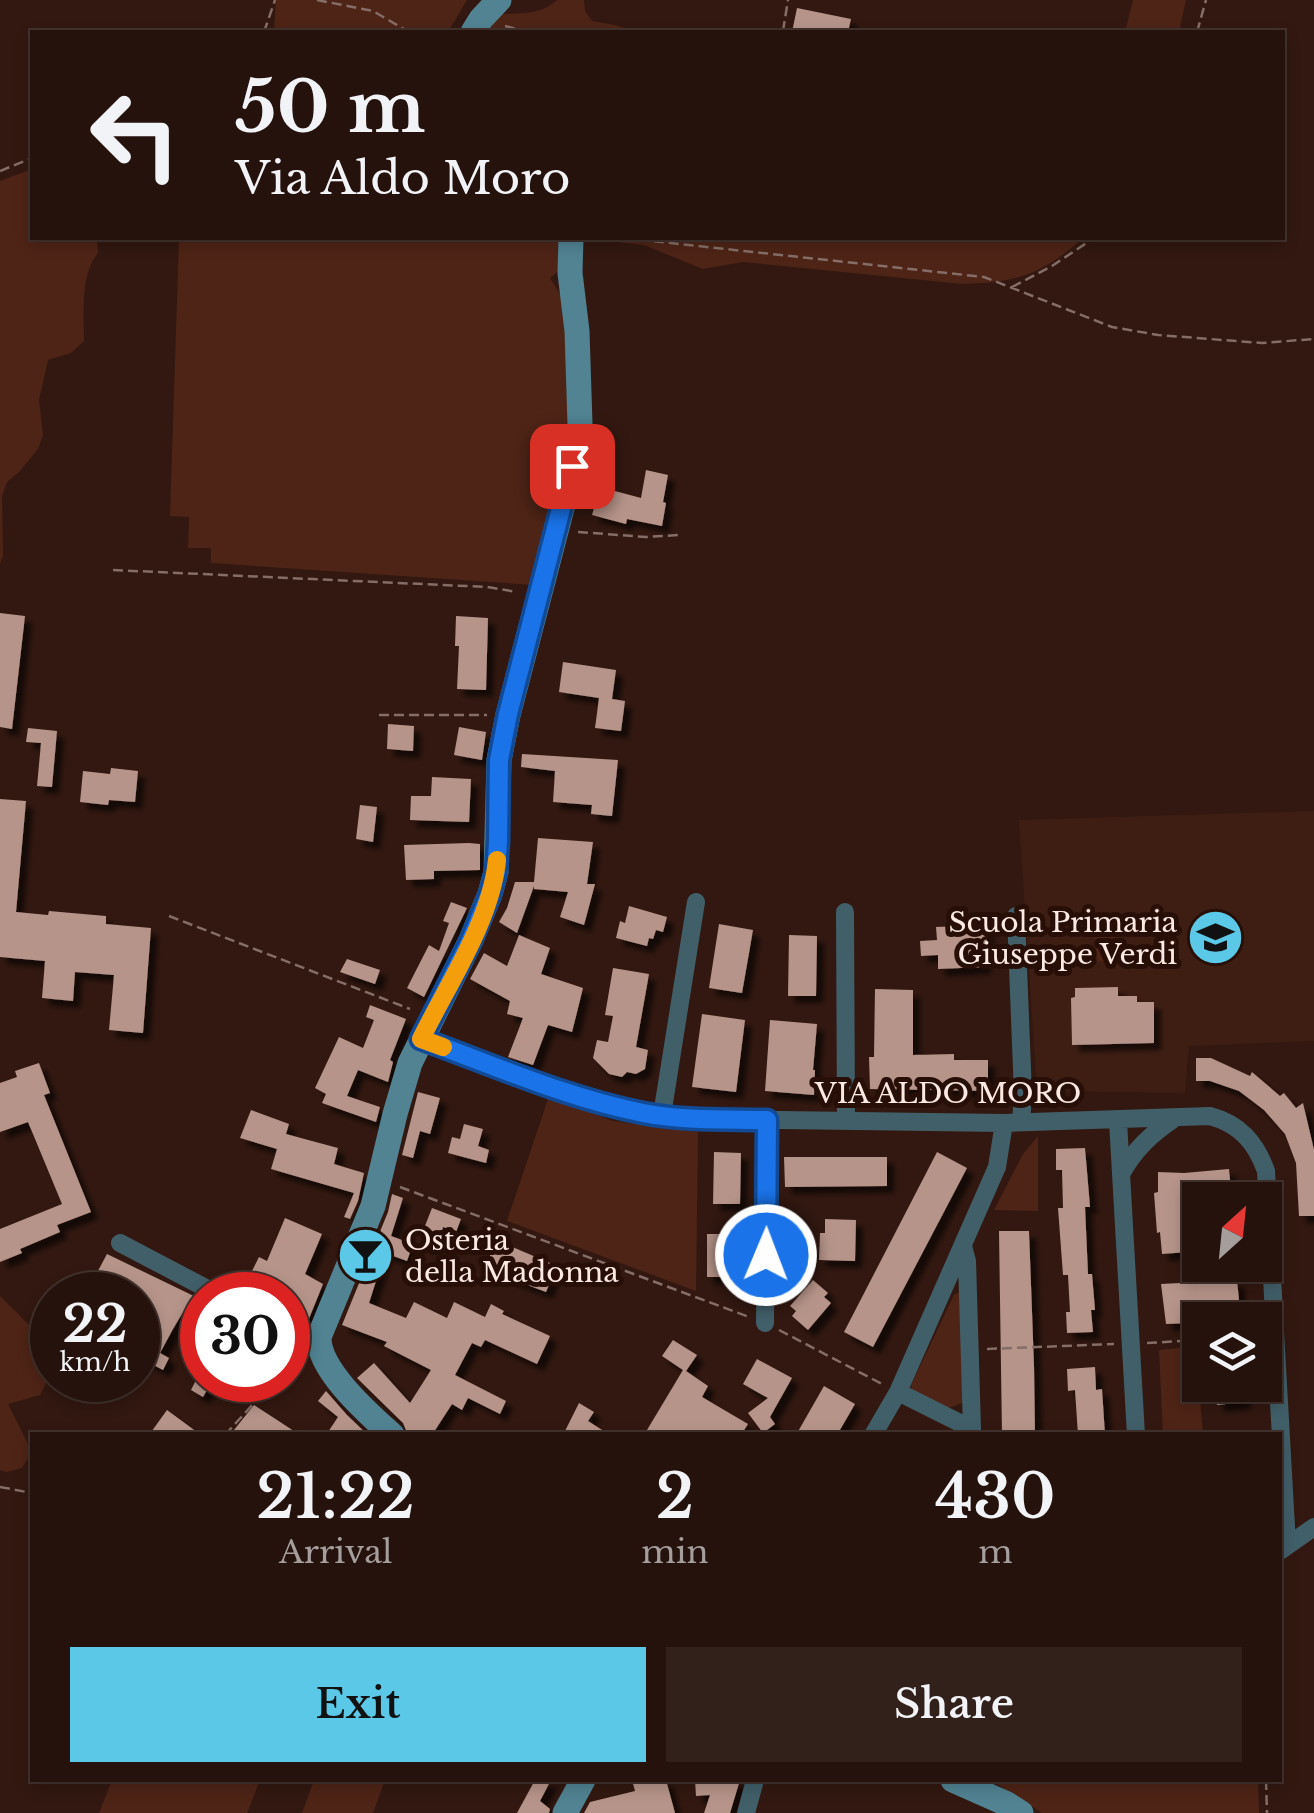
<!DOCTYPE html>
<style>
:root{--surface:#26120c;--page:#32201a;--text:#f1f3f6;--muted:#a49e9d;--line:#42322d;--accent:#5bc8e7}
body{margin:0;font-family:"Libre Baskerville",serif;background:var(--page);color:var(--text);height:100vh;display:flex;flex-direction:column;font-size:38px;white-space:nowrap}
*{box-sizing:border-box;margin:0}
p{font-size:32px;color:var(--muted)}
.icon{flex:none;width:55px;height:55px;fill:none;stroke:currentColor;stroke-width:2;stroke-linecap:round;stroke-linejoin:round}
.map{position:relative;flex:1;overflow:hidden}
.sheet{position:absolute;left:30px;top:1432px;width:1252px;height:350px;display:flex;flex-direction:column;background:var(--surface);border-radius:0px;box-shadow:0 5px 15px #0003,0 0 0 2px var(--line)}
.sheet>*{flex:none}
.guide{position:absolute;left:30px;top:30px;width:1255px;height:210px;border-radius:0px;box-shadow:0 5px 15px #0003,0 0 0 2px var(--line);background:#26120c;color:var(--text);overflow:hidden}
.needle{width:65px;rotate:27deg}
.buttons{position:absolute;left:1182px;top:1182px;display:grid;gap:20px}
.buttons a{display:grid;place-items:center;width:100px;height:100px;border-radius:0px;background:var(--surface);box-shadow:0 5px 15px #0003,0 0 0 2px var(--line);font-size:50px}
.speed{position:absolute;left:30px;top:1272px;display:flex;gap:20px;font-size:50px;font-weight:700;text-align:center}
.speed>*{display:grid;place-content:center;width:130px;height:130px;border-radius:50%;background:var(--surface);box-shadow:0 5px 15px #0003,0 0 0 2px var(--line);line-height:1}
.speed small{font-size:25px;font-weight:400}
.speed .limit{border:15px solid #d22;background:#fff;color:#111}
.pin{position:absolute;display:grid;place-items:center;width:85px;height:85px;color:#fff;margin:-42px;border-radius:20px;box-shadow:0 5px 15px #0006}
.me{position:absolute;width:110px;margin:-55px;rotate:1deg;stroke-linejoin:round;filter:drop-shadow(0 0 8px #0008)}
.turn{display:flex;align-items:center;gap:35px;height:210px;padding:0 40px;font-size:45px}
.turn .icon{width:130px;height:130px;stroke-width:2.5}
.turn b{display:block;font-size:70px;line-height:85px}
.eta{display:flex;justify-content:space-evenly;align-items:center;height:170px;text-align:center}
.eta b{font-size:60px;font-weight:600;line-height:70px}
.action{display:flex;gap:20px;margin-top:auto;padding:20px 40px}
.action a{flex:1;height:115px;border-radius:0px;background:var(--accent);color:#111;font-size:40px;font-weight:600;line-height:115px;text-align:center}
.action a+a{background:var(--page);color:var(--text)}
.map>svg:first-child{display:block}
.built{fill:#3e1e13;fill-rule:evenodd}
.green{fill:#4e2416}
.building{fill:#b69489;filter:url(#shadow)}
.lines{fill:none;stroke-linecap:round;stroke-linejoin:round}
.path{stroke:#856e67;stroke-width:2.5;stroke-dasharray:10 5;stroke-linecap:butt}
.street{stroke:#415f69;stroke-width:18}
.secondary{stroke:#518392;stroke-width:25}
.route-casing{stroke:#114b97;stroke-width:25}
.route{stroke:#1a73e8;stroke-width:18}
.slow{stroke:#f59e0b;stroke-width:18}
.labels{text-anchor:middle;stroke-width:10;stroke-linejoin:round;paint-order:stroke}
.poi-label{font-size:28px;fill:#fce9e3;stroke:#270f07;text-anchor:end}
.street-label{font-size:28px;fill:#fce9e3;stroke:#270f07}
</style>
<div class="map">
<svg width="1314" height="1813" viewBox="0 0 1314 1813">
<defs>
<filter id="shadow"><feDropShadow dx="7" dy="7" stdDeviation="2.5" flood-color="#0009"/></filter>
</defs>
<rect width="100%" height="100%" fill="#321810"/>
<path class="built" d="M1314,811V1041L1189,1046L1185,1093L1037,1091L1019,820ZM1117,987L1118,996H1136L1137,1002H1153L1154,1043L1072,1045L1071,998L1075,997V988Z"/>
<path class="green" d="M276,0H467L448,32H274Z
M557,0H584L585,11L592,21L615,25L637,32H491L490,25L502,14C523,13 540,15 557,0Z
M1133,0H1186L1179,32H1125Z
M32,166V238H97L98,253C80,275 84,313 84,341L71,353L48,360L39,400L43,435L38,449L19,472L7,482L2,496L3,555L0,564V181L29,170Z
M179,238H1083C1043,274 1016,283 962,284L743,262L703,269L644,245L590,239C572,246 566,267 550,278L563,299L571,426L534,585L211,563V548H188L189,517L170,516Z
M1115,915L1120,960L1097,962L1093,917Z
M549,1096L613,1121L698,1132L696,1291L507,1221Z
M1038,1136V1211L994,1210L1023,1154Z
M960,1292L965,1402L949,1408L912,1392L911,1385L954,1295Z
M0,1296C12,1308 48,1341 51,1357C53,1370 46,1384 40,1395L8,1404L32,1452L22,1468L6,1472L0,1470Z
M1196,1346L1203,1435H1163L1159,1350Z
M112,1780H260L247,1813H99Z
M314,1780H385L373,1813H302Z
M1003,1780H1258L1259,1813H1042L997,1784Z"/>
<path class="building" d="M797,8L851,19L848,32H792Z
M646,470L668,475L663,502L666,503L662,526L627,519L626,524L592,515L600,487L641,498Z
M0,613L25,616L12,729L0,727Z
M456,616L488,618L486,690L457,689L459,646H455Z
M563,662L616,670L612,699L625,701L621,731L595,728L599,698L559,692Z
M388,724L414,726L413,751L387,749Z
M459,727L486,732L482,760L454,755Z
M28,728L57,731L52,787L37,786L41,743L26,742Z
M522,754L618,760L612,816L591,814L592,805L553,802L555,771L521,767Z
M111,768L138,771L135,802L109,800L108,805L80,802L83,771L110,774Z
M432,777L471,779L469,822L410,820L411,796H431Z
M0,799L26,801L16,912L48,915L49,911L106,916V924L151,928L143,1033L109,1030L114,975L75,972L73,1001L42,998L45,961L0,957Z
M360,805L377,807L373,842L356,839Z
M538,838L593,842L587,884H595L584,925L560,917L568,892L534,889V886L517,933L499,922L507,908L515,882H534Z
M469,843L480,844V870L434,871V879L406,880L404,845Z
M451,902L467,908L424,997L407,988L429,945L439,951L449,923L443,921Z
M629,906L667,917L663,932L656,930L653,939L649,938L647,946L616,938L620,921L625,923Z
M719,924L753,930L742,993L709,988Z
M986,925L987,945L983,946L984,967L938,969V955L921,956L920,941L937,940L936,927Z
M519,935L550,948L541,974L583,988L572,1032L548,1025L533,1065L508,1057L523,1018L507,1014L510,1001L470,979L484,953L507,966Z
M789,935L817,936L816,996H788Z
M347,959L380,970L375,984L340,972Z
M613,968L649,974L636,1047L648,1050L645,1069L636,1074L627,1072L622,1077L609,1074L593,1058L597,1040L608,1042L613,1016L605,1015Z
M1118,987V996H1137V1002H1154V1043L1072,1045L1071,998L1075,997V988Z
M875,989L913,990V1055L954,1054V1060H988V1091L870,1089L869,1057H874Z
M370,1005L406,1019L390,1060L393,1062L388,1082L358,1070L347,1096L380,1107L376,1122L322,1103L326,1094L315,1088L339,1037L363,1048L374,1020L366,1017Z
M702,1014L745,1020L736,1092L692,1087Z
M770,1020L817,1024L813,1070H815L814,1095L765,1091Z
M1196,1058H1211L1250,1076L1252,1072L1280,1096L1284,1093L1296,1108L1303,1103L1314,1150V1216H1299L1296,1163L1285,1134L1264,1110L1239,1091L1210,1081H1196Z
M39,1063L50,1093L44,1095L91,1212L57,1225L60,1232L20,1249L22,1253L0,1262V1229L62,1204L28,1122L0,1132V1083L17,1077L15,1071Z
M418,1092L440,1098L430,1134L420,1131L413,1158L402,1155Z
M251,1110L289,1124L286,1134L338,1148L334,1164L364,1173L358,1201L350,1219L344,1217L354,1193L271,1169L277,1149L240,1138Z
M464,1124L483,1129L478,1146L489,1150L486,1163L448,1153L452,1137L460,1139Z
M1085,1148L1090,1207H1085L1088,1274H1092L1095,1310H1091L1093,1332L1067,1333L1066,1312H1070L1068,1275H1063L1058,1208H1063L1062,1170H1056V1149Z
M714,1152L741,1153L740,1204H713Z
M937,1152L967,1168L873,1347L844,1332Z
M784,1157H887V1186L785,1187Z
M1229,1169L1232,1200H1210L1208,1191L1180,1192L1182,1231H1186L1188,1252L1162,1254L1160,1232L1157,1233L1154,1193L1158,1192V1172L1184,1173Z
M392,1194L403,1198L391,1236L413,1244L407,1261L385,1253L369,1303L406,1318L414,1302L447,1318L454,1302L485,1317L491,1304L504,1311L502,1314L550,1336L537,1364L485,1340L481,1347L472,1343L455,1375L506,1401L500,1414L468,1398L462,1410L452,1404L432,1435H408L403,1423L357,1378L374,1363L410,1403L431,1370L384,1346L387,1342L342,1325L388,1212Z
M432,1208L461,1219L456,1232L443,1227L440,1238L423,1231Z
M285,1218L322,1234L305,1274L323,1284L306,1326L288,1319V1294L250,1275L259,1257L267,1261Z
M825,1219L856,1220L855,1261L819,1260L820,1233H825Z
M999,1231H1029L1034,1366L1035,1435H1002Z
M707,1234H740V1277H707Z
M496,1240L557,1266L546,1292L485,1269Z
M107,1254L202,1300V1315L186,1307L173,1329L160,1353L169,1358L163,1370L138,1357V1350L157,1312L138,1302V1295H85Z
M813,1280L828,1293L824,1297L831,1303L808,1330L792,1316L796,1311L790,1306Z
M1237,1280L1241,1320H1191V1323L1166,1324L1161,1284Z
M673,1340L697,1355L686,1371L708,1386L702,1397L748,1424L741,1435H644L683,1370L662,1356Z
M757,1359L792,1378L770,1417L775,1424L763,1433L748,1413L768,1398L743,1384Z
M1095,1367L1096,1390L1102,1389L1105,1435H1078L1075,1390L1068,1391L1067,1369Z
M196,1380H240L231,1397L210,1385L203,1397L191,1390Z
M1215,1385H1242L1244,1402L1217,1405Z
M824,1386L855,1404L837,1435H796Z
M326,1391L347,1415L368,1435H326L338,1417L318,1401Z
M579,1403L594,1412L588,1421L610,1435H563Z
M254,1405L274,1418L300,1435H230Z
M167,1410L201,1435H149Z
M535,1780H551L540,1801L550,1809L549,1813H517Z
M632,1780H666L675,1813H584L590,1802L635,1791Z
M695,1780H740L730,1813H704L710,1795L696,1796Z"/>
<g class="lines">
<path class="path" d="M317,0L373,11L409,32
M505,26L528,32
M783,31L788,0
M264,32L275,0
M1197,32L1206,0
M0,171L32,158
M624,238L984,277L1112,327L1158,335L1262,343L1314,339
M1012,287L1052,266L1094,238
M578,532L646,537L679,535
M113,570L487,587L517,592
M379,715H487
M169,916L410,1009
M400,1187L749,1317
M779,1330L882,1384
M1147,1343L1200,1340
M987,1349L1114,1344
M288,1369L301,1359
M225,1435L275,1380
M0,1487L32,1493
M1266,1780L1267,1813"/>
<path class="street" d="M845,912L846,1121
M1016,916L1023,1095L1021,1122
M421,1039L608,1105L647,1114L698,1119L1004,1123L1210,1116C1240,1124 1256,1143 1266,1171L1287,1545
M662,1115L696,902
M1118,1121L1136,1435
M1121,1174C1135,1149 1151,1134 1175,1118
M120,1243L219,1295
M765,1323L767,1120
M288,1331L319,1347
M898,1392L972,1429L967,1261L963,1246
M873,1435L898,1392L997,1167L1004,1123
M1280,1551L1314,1527
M746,1813L755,1780"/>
<path class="secondary" d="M473,32L481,19L499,0
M392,1435C369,1414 318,1370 319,1337L373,1206L395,1114L410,1063L471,940L490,894L496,872L499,760L508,715L573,466L580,424L577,331L570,273L571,238
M953,1780L1007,1804L1021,1813
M565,1813L583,1780"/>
</g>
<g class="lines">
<defs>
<path id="route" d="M572,466L508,714L499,760L498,842L496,872L490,894L471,940L421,1039C493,1065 567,1098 643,1113C683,1121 726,1119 767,1120L766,1255"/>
</defs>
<use href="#route" class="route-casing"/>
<use href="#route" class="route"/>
<path class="slow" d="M443,1047L421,1039C448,984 491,921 497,860"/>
</g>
<defs>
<symbol id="school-disc" viewBox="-11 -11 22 22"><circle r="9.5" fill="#5bc8e7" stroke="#270f07"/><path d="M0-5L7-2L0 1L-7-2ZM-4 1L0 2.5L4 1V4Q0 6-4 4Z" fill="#111"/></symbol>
<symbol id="bar-disc" viewBox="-11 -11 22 22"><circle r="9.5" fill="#5bc8e7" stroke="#270f07"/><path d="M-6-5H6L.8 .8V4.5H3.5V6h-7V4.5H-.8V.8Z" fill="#111"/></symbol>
</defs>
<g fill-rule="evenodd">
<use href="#school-disc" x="1184" y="906" width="63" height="63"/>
<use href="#bar-disc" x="334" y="1224" width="63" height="63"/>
</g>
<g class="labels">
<g class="poi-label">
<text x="1177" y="932">Scuola Primaria<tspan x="1177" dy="32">Giuseppe Verdi</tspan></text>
<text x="405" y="1250" text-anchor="start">Osteria<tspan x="405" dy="32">della Madonna</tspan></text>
</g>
<g class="street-label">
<text x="948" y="1103">VIA ALDO MORO</text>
</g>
</g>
</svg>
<div class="buttons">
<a><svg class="needle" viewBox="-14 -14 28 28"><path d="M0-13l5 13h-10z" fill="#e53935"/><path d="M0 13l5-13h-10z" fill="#a49e9d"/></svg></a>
<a><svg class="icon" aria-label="layers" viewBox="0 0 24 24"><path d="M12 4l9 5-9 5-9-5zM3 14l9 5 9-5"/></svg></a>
</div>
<div class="speed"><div>22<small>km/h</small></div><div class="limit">30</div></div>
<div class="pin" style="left:572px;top:466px;background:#d93025"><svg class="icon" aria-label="arrive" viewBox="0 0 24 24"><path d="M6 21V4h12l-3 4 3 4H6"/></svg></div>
<svg class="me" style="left:766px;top:1255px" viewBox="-20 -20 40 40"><circle r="17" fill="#1a73e8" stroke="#fff" stroke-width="3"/><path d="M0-11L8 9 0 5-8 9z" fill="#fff"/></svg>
<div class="guide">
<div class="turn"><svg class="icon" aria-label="left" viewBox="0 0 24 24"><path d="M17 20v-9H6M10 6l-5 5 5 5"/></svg><div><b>50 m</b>Via Aldo Moro</div></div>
</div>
<section class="sheet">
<div class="eta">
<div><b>21:22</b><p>Arrival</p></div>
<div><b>2</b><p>min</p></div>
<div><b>430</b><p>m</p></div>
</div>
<div class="action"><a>Exit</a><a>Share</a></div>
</section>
</div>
